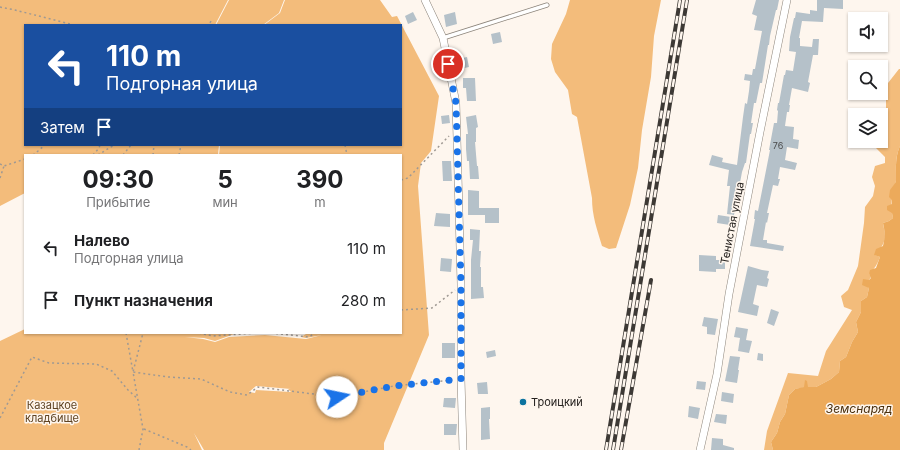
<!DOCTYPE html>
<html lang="ru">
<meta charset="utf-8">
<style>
:root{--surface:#fff;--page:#f2f2f2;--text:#202124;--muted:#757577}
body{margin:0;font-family:Inter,sans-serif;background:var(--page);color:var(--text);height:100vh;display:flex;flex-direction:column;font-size:15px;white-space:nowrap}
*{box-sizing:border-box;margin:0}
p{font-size:13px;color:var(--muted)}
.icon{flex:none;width:22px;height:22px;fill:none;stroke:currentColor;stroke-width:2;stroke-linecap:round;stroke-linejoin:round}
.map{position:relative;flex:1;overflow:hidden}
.side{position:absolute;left:24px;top:154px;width:378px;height:180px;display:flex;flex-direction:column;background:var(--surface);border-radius:0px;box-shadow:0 1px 3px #0004}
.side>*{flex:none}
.banner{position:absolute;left:24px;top:24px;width:378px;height:122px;border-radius:0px;box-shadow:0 1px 3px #0004;background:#1a4fa0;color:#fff;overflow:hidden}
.fabs{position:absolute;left:848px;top:12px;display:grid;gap:8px}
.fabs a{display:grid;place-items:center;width:40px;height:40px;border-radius:0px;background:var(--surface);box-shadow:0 1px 3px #0004;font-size:20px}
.pin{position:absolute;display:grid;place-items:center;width:34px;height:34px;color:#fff;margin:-17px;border:2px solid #fff;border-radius:50%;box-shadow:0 1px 4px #0007}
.me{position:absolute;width:44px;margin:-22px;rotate:79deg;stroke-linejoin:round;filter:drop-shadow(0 0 3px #0008)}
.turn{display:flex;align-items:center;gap:14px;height:84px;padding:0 16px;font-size:18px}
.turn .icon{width:52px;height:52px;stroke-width:2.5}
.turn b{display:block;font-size:28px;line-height:34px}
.then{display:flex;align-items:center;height:38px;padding:0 16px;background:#0003;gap:8px;font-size:15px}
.eta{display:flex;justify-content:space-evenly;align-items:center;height:68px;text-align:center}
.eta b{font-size:24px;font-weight:700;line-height:28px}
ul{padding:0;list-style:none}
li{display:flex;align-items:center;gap:12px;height:52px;padding:0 16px}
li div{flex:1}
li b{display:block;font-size:15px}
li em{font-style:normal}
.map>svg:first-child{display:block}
.green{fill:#f3bc7b;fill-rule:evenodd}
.water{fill:#ecaa5b}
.building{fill:#b5c1c9}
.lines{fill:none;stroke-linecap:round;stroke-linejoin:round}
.lane-casing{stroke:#8b8379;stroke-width:5}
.street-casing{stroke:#8b8379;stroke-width:8}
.path{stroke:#9f9993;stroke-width:1.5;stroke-dasharray:2 3;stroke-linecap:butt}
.lane{stroke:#fff;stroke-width:3.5}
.street{stroke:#fff;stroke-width:7}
.rail-casing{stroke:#3d3935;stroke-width:4}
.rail{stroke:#fef6ee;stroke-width:2.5;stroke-dasharray:8;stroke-linecap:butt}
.route{stroke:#1a73e8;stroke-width:7;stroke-dasharray:0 12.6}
.poi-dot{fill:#0c739f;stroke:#fef6ee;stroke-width:1.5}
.labels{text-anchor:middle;stroke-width:3;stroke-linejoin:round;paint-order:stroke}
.number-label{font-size:9px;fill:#4a4a4a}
.street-label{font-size:11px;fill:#26221f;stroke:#fef6ee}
.poi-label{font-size:11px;fill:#26221f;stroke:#fef6ee;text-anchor:start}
.park-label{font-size:11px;fill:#5f4322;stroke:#fef6ee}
.water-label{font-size:12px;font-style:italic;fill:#492f0d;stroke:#fef6ee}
</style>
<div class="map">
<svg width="900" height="450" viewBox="0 0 900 450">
<rect width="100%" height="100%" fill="#fef6ee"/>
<path class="green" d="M0,0H228L215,25H25V145H219L218,155H25V193L0,206Z
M229,0H284L279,13L263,25H216Z
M285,0H380L392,17L397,16L439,96L431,151L421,163L418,186L429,335L384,443V450H204L194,433L202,450H0V341L25,329V333H237L215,341L204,338L185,337L203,339L215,342L229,337L265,335L306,339L322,335L306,338L301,337L306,334L300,333H401V155H219L220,145H401V25H264L280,13ZM256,386L291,389H288L291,392L256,390L255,393L249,392Z
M570,0H661L654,36L651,77L642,130L638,168L630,205L616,248L609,249L602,246C597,229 592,216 592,198L577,117L572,114L568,90L555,72L551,59L552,44L566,14Z
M899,69H900V146C895,157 896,168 896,180C896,187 893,193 892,199C891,206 892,212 893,218L889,221L883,223C886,239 886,243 875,255L880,257C877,265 875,268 869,274L871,277L869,280H863L869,288L867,297L861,301V312L856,322L858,332L852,342L846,357L840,361L839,372L831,379L816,387H808L795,389L789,395L785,414L780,422L777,433L771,442L773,450H764L767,431L788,373L818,376L826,351L852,310L844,307L841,296L848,290L858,266L864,223L865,207L873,196L875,186L872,177L875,166L885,163V157L876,148L874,141H881V118L886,110V98L888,83Z"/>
<path class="water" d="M900,146V450H773L771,442L777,433L780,422L785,414L789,395L795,389L804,387L805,380L807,381L808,387H816L831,379L839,372L840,361L846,357L852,342L858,332L856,322L861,312V301L867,297L869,288L862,285L863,279L869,280L871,278L869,274L870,270L876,268L880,257L874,255L876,249L883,246C885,238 885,231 883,223L889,221L893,218L892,213L887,210V206L892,204V200L889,197L890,190L896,182C896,169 895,157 900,146Z"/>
<path class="building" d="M756,0H779L777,10H776L770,36L769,45H768L762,83H760L756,103H754L751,123H753L751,134H750L746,163H745L742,172L734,215L727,214L730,186H727L729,170L709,165L712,155L723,158L722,162L737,165L743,117L745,103L747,104L749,91L750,81L744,80L745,74L752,75L753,69H755L762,31L754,30L757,16L752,14Z
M817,0H843V9L824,8L823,22L802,21L799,38H800V46L812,47L813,39H819L818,55H813L808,82L810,83L808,92L792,88L789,105H790L789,112H787L785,126L794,127L793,139L799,140L798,149L787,147L785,160L797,163L795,170L780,167L778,179H780L778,186L773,185L767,213H769L767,223L766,222L763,240H767V243L784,246L783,251L750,246L755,219H754L755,210L758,211L770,150H769L774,123H777L778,111L777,110L778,103H779L784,75H785L786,70L793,71L796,52L789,51L790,37L794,18H795L796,12L810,14V10L817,11Z
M413,12L417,20L408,24L405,16Z
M455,12L457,24L446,27L444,15Z
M500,32L502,42L493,44L491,34Z
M467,57L469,67L460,69L458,59Z
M463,78H475L476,101H467L466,88H463Z
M449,115L450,123L442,124L441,116Z
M476,115L478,127L476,128V142H475L477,166H478L479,179H470L469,161H467L466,149V134H468L466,117Z
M442,161H451L452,181H443Z
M468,190L479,191V208H499V223H485V215H468Z
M436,213L450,214V227L434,226Z
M718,215L731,217L730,225L717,223Z
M470,229L480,230L479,251H481L480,267H481V287H483L484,298L471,299V260L473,240H470Z
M699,255L716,256V260H725V269H716V272L699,271Z
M441,258L452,259L451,272L440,271Z
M748,266L762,270L769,271L767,278L769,279L767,287L757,285L753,304L759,306L757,316L738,312Z
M771,309L779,312L774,326L767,323Z
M704,317L718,319L715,335L707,334V327L702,326Z
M736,327L748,329L746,340L752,341L749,353L738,351L740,338L734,337Z
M442,343H455V358H442Z
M495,350L496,356L487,358L486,352Z
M758,353L763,354V361L757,360Z
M730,356L740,357L738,370H739L737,383L725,381Z
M697,381L706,382L705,390L696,389Z
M487,382L488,394H478L477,383Z
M722,392L734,394L733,403L721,401Z
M444,398H456L455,408L443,407Z
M689,406L700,408L698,419L688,417Z
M490,407V419H489L490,439L481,440V408Z
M716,414L727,415L726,424L714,422Z
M444,424H457L456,435H444Z
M712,438L723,439V445L734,448V450H711Z"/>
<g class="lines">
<defs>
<path id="lane" d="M443,38L547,5"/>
<path id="street" d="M425,0L443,38L456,103L461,284V379L463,450
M700,450L717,374L729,294L760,132L787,0"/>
</defs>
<use href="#lane" class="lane-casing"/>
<use href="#street" class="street-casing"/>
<path class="path" d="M0,7L15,10L74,25
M206,25H208L212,20
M345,145L347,155
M33,155L38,151L45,145
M93,155L99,148L100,145
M98,155L114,145
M123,155L131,145
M153,155L154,145
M179,155L181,145
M0,164L4,166L25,159
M0,178L4,166
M401,180L408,178L449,136
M401,310L432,308L455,290
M126,333L133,372L168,377L201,379L230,392L247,395L258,387L337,397L394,386L453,380
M199,333L213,336L256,333
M271,333L309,337L315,333
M0,418L32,357L49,363L96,364L112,371L128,390L138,399
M144,429L187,447L191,450
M139,450L143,429L133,372L143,333"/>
<use href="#lane" class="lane"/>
<use href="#street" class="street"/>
<defs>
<path id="rail" d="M606,450L680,0
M613,450L687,0
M621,450L651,280"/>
</defs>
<use href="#rail" class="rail-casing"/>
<use href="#rail" class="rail"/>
</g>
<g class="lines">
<path class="route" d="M337,397L394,386L461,379V284L456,103L448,64"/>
</g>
<circle class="poi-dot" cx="523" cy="402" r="4"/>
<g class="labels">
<g class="number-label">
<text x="778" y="149">76</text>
</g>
<g class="street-label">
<text transform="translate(732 223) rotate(-79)" y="4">Тенистая улица</text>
</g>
<g class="poi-label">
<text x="531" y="406">Троицкий</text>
</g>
<g class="park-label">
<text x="52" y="409">Казацкое<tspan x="52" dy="13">кладбище</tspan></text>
</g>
<g class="water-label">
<text x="859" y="413">Земснаряд</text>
</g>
</g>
</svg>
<div class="fabs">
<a><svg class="icon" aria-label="sound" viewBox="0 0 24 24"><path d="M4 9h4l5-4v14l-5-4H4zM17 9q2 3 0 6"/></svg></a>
<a><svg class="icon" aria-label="search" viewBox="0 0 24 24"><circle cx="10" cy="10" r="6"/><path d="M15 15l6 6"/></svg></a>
<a><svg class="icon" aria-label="layers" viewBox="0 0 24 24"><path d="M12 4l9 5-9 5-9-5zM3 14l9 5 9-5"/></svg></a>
</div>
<div class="pin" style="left:448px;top:64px;background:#d93025"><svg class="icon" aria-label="arrive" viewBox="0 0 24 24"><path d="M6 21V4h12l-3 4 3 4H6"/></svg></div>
<svg class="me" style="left:337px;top:397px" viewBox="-20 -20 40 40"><circle r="19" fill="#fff"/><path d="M0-13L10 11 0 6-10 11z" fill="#1a73e8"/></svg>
<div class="banner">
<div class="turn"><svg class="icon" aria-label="left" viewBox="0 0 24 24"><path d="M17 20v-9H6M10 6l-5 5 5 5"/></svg><div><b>110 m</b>Подгорная улица</div></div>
<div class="then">Затем<svg class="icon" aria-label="arrive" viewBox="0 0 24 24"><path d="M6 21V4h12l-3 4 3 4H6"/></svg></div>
</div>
<section class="side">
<div class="eta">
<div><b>09:30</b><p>Прибытие</p></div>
<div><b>5</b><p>мин</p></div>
<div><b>390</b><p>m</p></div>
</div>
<ul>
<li><svg class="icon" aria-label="left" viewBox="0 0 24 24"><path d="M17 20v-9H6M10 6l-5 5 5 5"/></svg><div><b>Налево</b><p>Подгорная улица</p></div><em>110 m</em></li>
<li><svg class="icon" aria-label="arrive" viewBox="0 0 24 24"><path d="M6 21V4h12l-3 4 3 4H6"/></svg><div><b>Пункт назначения</b></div><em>280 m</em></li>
</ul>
</section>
</div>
